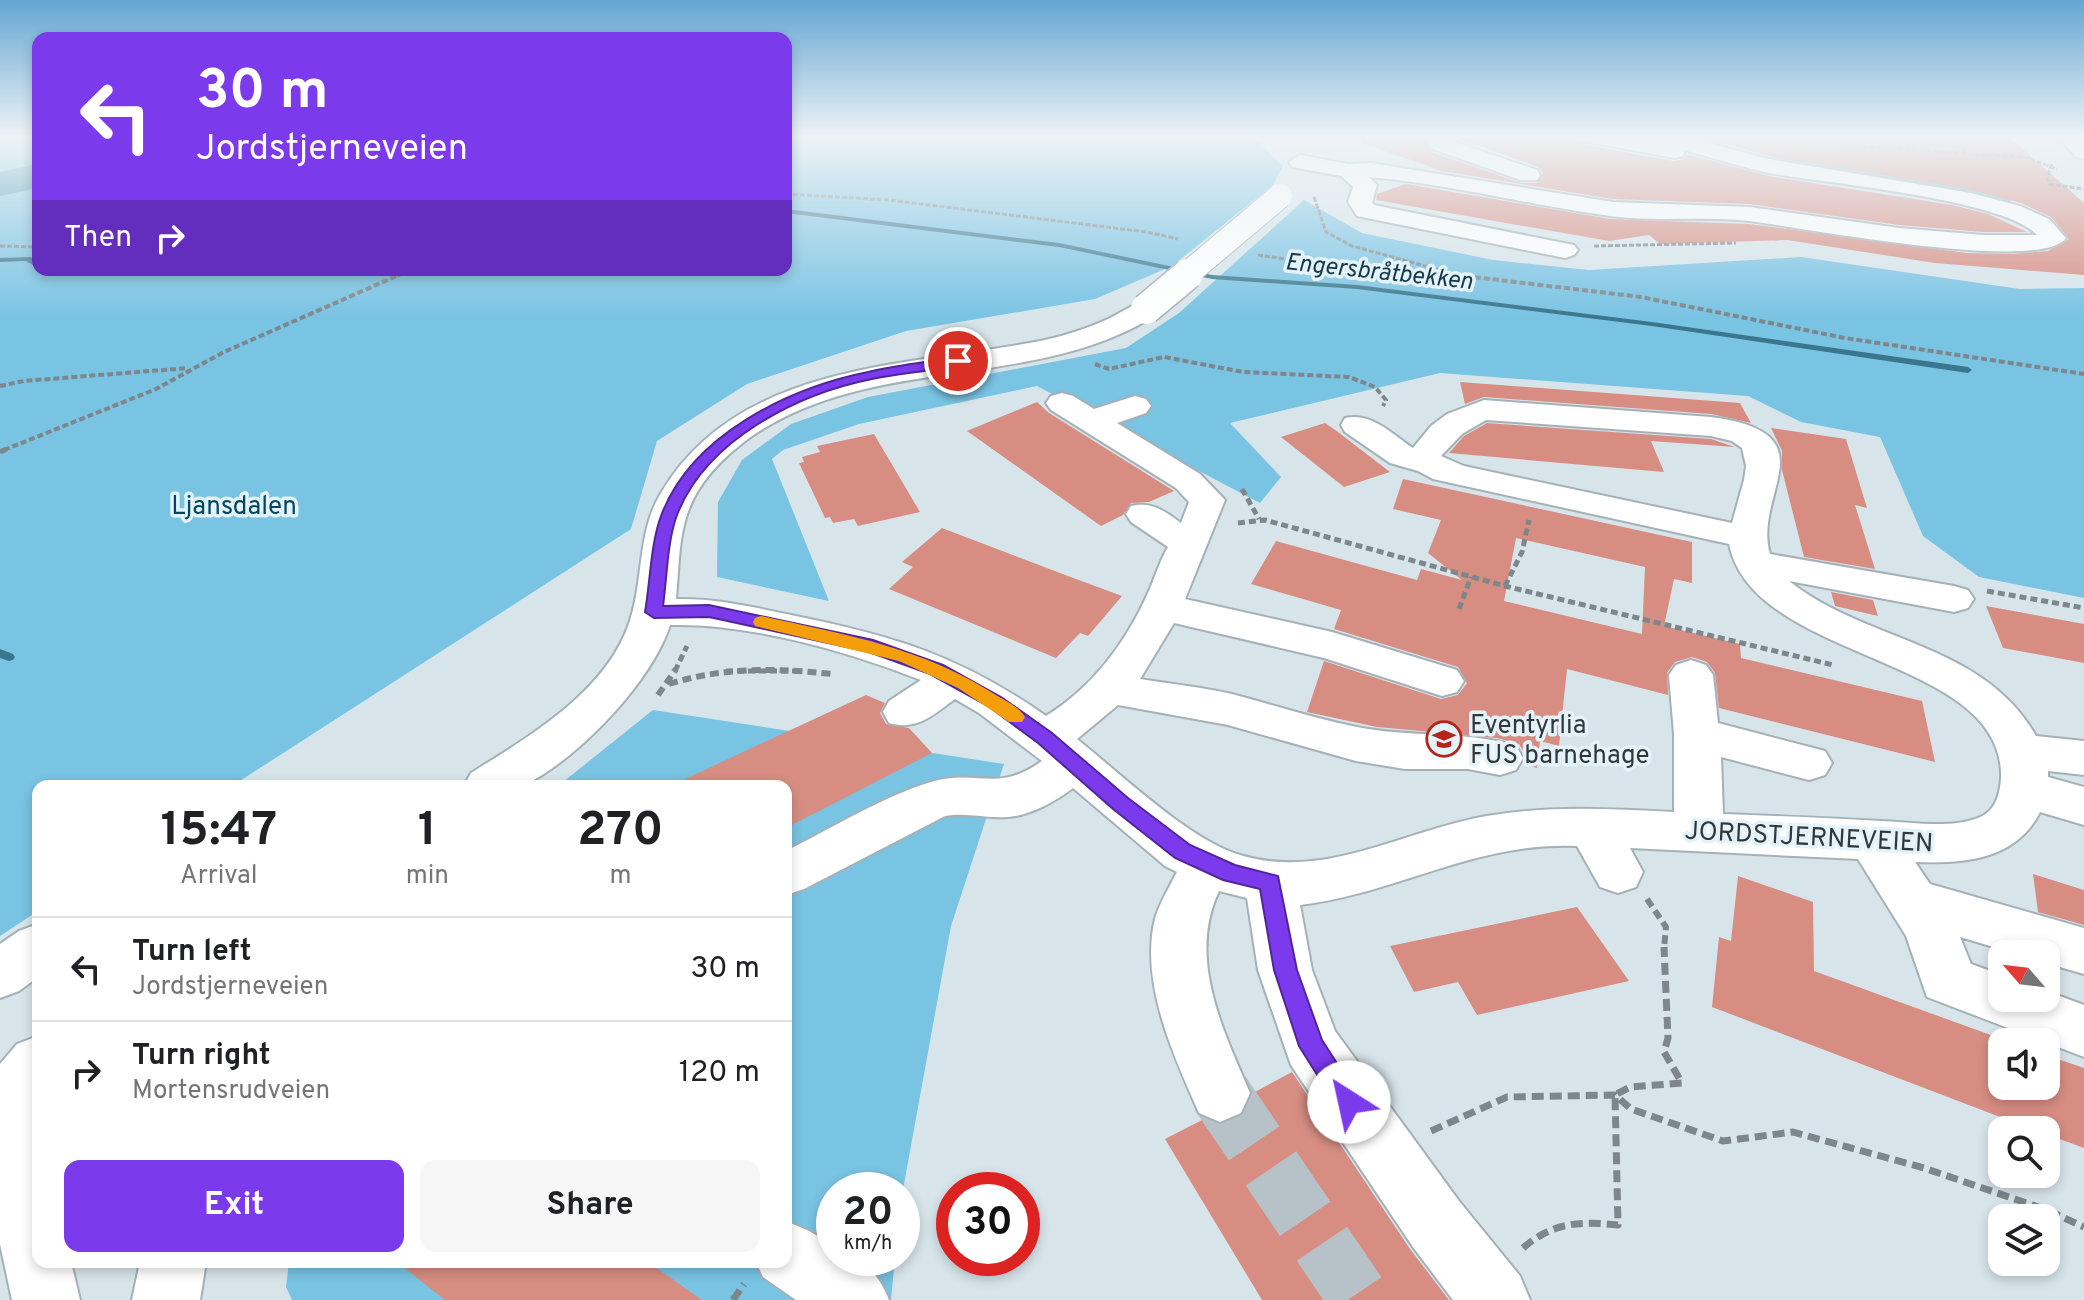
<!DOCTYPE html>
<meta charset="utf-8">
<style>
:root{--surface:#fff;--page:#f6f6f6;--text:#202124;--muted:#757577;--line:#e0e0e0;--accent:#7c3aed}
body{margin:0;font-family:Overpass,sans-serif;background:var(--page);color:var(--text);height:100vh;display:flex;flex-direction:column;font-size:30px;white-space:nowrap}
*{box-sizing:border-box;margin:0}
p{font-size:26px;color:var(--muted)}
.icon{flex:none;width:44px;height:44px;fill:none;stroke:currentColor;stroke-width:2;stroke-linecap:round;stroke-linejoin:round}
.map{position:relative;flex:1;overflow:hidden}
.sheet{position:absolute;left:32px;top:780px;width:760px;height:488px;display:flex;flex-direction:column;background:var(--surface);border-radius:16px;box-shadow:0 4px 12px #0003}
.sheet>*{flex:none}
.top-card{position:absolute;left:32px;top:32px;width:760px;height:244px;border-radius:16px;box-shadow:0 4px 12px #0003;background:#7c3aed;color:#fff;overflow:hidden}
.needle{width:52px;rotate:298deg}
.tools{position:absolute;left:1988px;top:940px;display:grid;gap:16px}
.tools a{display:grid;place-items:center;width:72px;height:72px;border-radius:16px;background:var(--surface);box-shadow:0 4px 12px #0003;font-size:40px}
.speed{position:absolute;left:816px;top:1172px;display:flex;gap:16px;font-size:40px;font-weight:700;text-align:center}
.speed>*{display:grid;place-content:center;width:104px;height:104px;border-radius:50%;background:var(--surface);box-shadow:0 4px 12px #0003;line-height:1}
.speed small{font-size:20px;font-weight:400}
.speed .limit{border:12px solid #d22;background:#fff;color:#111}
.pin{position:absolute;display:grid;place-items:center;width:68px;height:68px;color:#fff;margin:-34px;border:4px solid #fff;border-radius:50%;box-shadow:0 2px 8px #0007}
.me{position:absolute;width:88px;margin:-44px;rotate:325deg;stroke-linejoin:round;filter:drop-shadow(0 0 6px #0008)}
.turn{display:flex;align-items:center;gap:28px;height:168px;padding:0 32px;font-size:36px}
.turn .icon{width:104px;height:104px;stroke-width:2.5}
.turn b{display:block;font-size:56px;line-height:68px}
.then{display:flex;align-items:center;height:76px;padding:0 32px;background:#0003;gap:16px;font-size:30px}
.eta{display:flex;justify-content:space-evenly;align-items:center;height:136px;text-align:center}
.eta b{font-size:48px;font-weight:700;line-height:56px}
.action{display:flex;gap:16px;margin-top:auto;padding:16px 32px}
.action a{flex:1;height:92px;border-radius:16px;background:var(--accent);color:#fff;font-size:32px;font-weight:700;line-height:92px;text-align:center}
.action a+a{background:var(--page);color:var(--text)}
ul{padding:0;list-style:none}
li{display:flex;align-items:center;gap:24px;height:104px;padding:0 32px;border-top:2px solid var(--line)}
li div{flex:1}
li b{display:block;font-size:30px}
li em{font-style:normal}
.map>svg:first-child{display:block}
.green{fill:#79c3e3}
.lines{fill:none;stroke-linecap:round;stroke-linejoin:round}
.stream{fill:#3a768d;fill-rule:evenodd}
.river{fill:#3e90b1;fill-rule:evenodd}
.building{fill:#d78d82;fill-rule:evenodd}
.minor-tunnel{stroke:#b6c2c8;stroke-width:61;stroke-dasharray:61 30;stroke-linecap:butt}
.minor-casing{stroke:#a4b1b7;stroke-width:4}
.path-far4{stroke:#7d878b;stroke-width:3;stroke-dasharray:5 2;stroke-linecap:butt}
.path-far3{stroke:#7d878b;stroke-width:4;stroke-dasharray:6 3;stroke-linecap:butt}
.path-far2{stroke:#7d878b;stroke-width:5;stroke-dasharray:7 4;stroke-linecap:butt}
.path-far1{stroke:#7d878b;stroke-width:6;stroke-dasharray:9 5;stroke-linecap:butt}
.path{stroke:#7d878b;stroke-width:7;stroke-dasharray:12 6;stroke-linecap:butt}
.minor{fill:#fff;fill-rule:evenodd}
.minor-bridge-far1-casing{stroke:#a4b1b7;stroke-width:26;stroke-linecap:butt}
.minor-bridge-casing{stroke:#a4b1b7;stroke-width:33;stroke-linecap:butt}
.minor-bridge-far1{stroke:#fff;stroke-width:24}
.minor-bridge{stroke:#fff;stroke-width:30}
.route{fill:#7c3aed;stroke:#51269a;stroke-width:2}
.slow{fill:#f59e0b}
.labels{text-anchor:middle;stroke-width:7;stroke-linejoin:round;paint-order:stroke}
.far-water-label{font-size:24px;font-style:italic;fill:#143948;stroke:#e4f2f9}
.park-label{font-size:26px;fill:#00485f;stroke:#e4f2f9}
.poi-label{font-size:26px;fill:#32383a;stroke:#e4f2f9;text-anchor:start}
.street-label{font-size:26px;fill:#32383a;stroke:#e4f2f9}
</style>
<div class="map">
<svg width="2084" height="1300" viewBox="0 0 2084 1300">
<rect width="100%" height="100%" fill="#d7e5eb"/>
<path class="green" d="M0,137H38V270H786V137H1253L1283,166L1273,185L1172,266L1095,299L906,331L747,384L657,441L631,529L232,786H38V911L0,936Z
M1736,145L2018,196L2009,202L1806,168Z
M1304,200L1362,233L1493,260L1589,270L1801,257L2020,289L2084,288V598L1979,577L1923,536L1880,437L1801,422L1748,396L1440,373L1230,423L1281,477L1260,503L1037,386L859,424L783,450L772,459L829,601L717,577L718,502L742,460L791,424L868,397L1126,348L1179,313Z
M653,710L1004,764L951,926L902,1195V1190H834V1258H895L891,1300H292L286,1287L289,1262H786V786H558Z"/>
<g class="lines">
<path class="stream" d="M786,209L1059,243L1212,275L1357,285L1652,322L1968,367L1972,370L1968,373L1652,326L1357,289L1212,279L1059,247L786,213Z
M31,257L38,263V268L26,261L0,262V258Z
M0,649L13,654L15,657L13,660L9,661L0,658Z"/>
<path class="river" d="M38,164V188L0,196V172Z"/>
</g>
<path class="building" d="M1363,136H1424L1429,151L1521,183H1537L1543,173L1538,167L1452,136H1575L1587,145L1674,161L1684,159L1687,154L1769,176L1952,205L1988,214L2027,232H1983L1899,225L1750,204L1613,199L1442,171L1362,143Z
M1696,136H2008L2084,203V275L1935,263L1787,240L1660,244L1649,235L1609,241L1376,200L1377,194L1406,184L1610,219L1749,224L1967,253L2013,254L2048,251L2069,239L2051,217L2021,203L1972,190L1769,156Z
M1460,382L1740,403L1751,423L1711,414L1484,397L1465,404Z
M1037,402L1049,413L1174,491L1149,502L1131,503L1123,515L1101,526L967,431Z
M1325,423L1338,432L1390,472L1344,487L1281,437Z
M1487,423L1711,439L1735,447L1651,441L1664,472L1449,453L1464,436Z
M1771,428L1846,439L1867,508L1855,505L1875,569L1804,557L1782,470V451Z
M874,434L920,512L858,526L854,519L833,523L830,517L825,518L799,463L804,462L802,457L820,452L817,446Z
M1403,479L1692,542V583L1674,579L1664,626L1740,644L1741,658L1922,701L1935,762L1719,708L1715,673L1707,662L1692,657L1675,662L1667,673L1668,695L1567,669L1559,746L1540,741L1537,768L1523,764L1526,756L1519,744L1497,738L1377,727L1307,712L1324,661L1441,699L1458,695L1467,683L1458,667L1334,629L1341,610L1251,584L1276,541L1417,580L1421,569L1462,580L1428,553L1441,520L1393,509ZM1516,538L1645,567L1642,634L1504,601Z
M942,528L1068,576L1122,596L1088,636L1080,633L1056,658L889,589L913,567L902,562Z
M1831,592L1873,600L1878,616L1835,606Z
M1986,606L2084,624V663L2003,648Z
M866,695L885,703L880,713L886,724L909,728L932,753L786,828V786H670Z
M2033,874L2084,890V925L2038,912Z
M1738,876L1813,902L1814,971L2010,1042H2002V1086H2046V1055L2084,1068V1148L2046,1134V1130H2036L2008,1120L1712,1007L1719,937L1731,941Z
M1577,907L1629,981L1477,1015L1458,982L1414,992L1390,946Z
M1292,1072L1410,1249L1449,1300H1262L1165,1139L1204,1119L1221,1125L1242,1116L1253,1093Z
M397,1262H648L702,1300H445Z"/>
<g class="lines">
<path class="minor-tunnel" d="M1220,1093L1360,1300"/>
<defs>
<path id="minor" d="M1427,136H1449V140L1537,170L1540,175L1537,180H1521L1430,148Z
M1578,136H1683L1768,159L1971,193L2020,206L2049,219L2066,238C2041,274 1798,227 1749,221C1703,216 1655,222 1610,216C1529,205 1450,184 1369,177L1377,185L1372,202L1374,205L1574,245L1578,250L1574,255L1565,258L1357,216L1348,202L1353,187L1341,176L1292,167L1289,162L1300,155L1348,164L1371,163L1613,202L1750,207L1899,228L1983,235H2037C2005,199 1823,183 1769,173C1741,167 1713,158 1685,150L1683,156L1675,158L1588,142Z
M2057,136H2080L2084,140V159L2076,157Z
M1146,301L1156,303L1160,309L1156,315C1033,392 874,353 752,436C726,455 701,478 689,509C678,537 679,569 676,599C716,598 752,607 791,615C894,636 959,655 1046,716C1093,687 1126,642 1148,593C1155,578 1159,562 1168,547L1131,522L1126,514L1131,506C1153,501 1164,511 1181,523L1189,502L1176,488L1051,410L1046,403L1051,396L1062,393L1073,396L1094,409L1135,396L1146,399L1151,406L1146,413L1117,423L1200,474L1225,500L1185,599L1332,632L1457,670L1464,681L1457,692L1442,696L1324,658L1174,623L1140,679C1170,684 1202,687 1232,694C1274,705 1315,719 1357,727C1410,738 1464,730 1516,746L1523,758L1516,770L1500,775L1468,769H1405L1356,761L1228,725L1118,705L1077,739C1121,774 1189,840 1240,855C1325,881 1404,830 1487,816C1550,805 1611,809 1674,812V734L1669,675L1676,665L1691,660L1706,665L1713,675L1718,723L1825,751L1832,763L1825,775L1809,780L1721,757L1723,814C1776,816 1829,818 1881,821C1912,822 1949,829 1978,818C1995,812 2000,795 2001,778C2005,654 1753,663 1729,544L1433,479L1418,471L1390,463L1345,432L1341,425L1345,418C1371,412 1392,434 1413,448L1431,426L1447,414L1484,400L1711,417C1833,433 1752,494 1770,554L1954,586L1968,590L1974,599L1968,608L1954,612L1789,581C1867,643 1983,642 2036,736L2084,741V775L2048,771V777L2084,787V825L2040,812C2016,860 1964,864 1915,862L1930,884L2084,928V974L2046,963V954H2017L1960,937L1971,964L2002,975V998H2046V991L2084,1005V1057L1927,997L1906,936L1858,859L1630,848L1643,872L1636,887L1618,893L1600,887L1577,846C1477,841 1395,894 1300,905L1312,970L1335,1031L1459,1201L1520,1276L1530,1300H1453L1413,1247L1291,1065L1258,970L1247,898L1219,891C1187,958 1223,1030 1250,1093L1241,1113L1220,1122L1199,1113C1174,1057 1141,985 1154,923C1158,905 1169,888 1177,872L1165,866L1073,788C1056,801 1031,815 1009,817C988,819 967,812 945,816L804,889L786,895V851C830,829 884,796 931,782C978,768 996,794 1042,761L979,713L955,699C933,715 917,731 889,723L883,712L889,701L921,680C847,651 749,623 670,625C652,681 579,758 526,784C511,792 481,786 464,786L471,773C533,734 615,687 633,610C643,571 639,529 661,493C740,360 912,367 1045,340C1067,335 1088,328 1108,319C1121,313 1132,304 1146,301ZM1486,420L1711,436L1732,441L1742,448L1746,466L1744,480L1732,523L1464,466L1441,456L1462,434Z
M38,924V977L19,991L0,998V944L19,931Z
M38,1036V1262H71L80,1300H12L0,1244V1064L17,1044Z
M786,1221L809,1231L834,1246V1258C865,1258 878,1273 889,1300H796L763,1277L756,1262H786Z
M140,1262H206L200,1300H132Z"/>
</defs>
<use href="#minor" class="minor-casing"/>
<path class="path-far4" d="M1945,136L1967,153
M1814,143L2028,158L2057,169
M2052,164L2047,177L2049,184L2084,189
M786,194L889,200L1147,232L1178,239
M1314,197L1326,232L1352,246L1440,270
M0,246L38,247
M1594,246L1736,243
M1258,255L1325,265L1466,276
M397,276L410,270"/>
<path class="path-far3" d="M1448,274L1641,297L1845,338L2084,374
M1095,364L1109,369L1164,357L1243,372L1349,377L1375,387L1386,400L1383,406
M0,386L24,381L188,368
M4,450L156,389L224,352L401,274"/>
<path class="path-far2" d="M0,452L9,448
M1242,489L1259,519
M1238,523L1265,520L1505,586L1833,665
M1505,586L1522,552L1529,520
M1987,591L2084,608
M1459,609L1471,577
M675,671L687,646
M726,671H799"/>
<path class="path-far1" d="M669,684C723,667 776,668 832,674
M658,695L676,669
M1647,899L1666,927L1664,949"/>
<path class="path" d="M1431,1131L1507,1097L1615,1095L1631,1109L1723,1141L1793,1132L1924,1168L2047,1210L2084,1227
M1523,1248C1553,1222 1580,1221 1618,1225L1615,1095L1630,1087L1682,1083L1664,1052L1668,1038L1664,947
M733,1300L744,1284"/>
<use href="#minor" class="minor"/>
<defs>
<path id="minor-bridge-far1" d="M1185,276L1280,196"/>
<path id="minor-bridge" d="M1146,309L1188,274"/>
</defs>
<use href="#minor-bridge-far1" class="minor-bridge-far1-casing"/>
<use href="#minor-bridge" class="minor-bridge-casing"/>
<use href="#minor-bridge-far1" class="minor-bridge-far1"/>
<use href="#minor-bridge" class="minor-bridge"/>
</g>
<linearGradient id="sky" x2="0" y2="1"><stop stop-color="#64a6d2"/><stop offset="0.43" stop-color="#edf3f6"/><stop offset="1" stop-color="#edf3f6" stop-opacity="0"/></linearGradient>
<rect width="2084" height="318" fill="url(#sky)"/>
<path class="route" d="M958,357L963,359V364C933,371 902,373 872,379C797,394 706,440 677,515C667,542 667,578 663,606L709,605L873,640L943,665L1001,697L1052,733L1128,798L1190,845L1235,865L1278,876L1297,970L1322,1040L1362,1102L1358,1111L1349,1115L1340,1111L1299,1046L1274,970L1260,889L1223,880L1175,858L1113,809L1038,743L988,706L930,674L869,652L709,617L654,618L645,612C650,583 651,542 661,516C691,435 789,388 868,372C898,365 928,362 958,357Z"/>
<path class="slow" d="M761,616C843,634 924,648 996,695C1006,701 1019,707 1025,717L1022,722H1009L958,688L899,661L755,626L753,622L755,618Z"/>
<defs>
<symbol id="school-ring" viewBox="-11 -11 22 22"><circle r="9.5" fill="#e4f2f9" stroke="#b3241b" stroke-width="1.5"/><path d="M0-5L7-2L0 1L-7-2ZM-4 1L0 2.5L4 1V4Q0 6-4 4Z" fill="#b3241b"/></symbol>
</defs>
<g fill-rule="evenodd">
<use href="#school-ring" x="1424" y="719" width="40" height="40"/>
</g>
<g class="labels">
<g class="far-water-label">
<text transform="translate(1379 271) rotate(6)" y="8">Engersbråtbekken</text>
</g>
<g class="park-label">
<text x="234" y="514">Ljansdalen</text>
</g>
<g class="poi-label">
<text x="1470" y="733">Eventyrlia<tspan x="1470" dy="30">FUS barnehage</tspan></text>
</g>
<g class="street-label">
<text transform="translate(1809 836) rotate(3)" y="9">JORDSTJERNEVEIEN</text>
</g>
</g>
</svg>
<div class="tools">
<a><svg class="needle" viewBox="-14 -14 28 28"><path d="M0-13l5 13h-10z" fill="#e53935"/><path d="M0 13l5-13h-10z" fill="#757577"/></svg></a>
<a><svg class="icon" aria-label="sound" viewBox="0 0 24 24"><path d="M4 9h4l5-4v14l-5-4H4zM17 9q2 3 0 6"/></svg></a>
<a><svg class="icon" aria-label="search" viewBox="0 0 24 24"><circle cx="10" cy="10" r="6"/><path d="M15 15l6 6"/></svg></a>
<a><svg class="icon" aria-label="layers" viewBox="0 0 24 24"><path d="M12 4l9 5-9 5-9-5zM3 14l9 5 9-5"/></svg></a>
</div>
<div class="speed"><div>20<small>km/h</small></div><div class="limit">30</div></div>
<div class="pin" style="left:958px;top:361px;background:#d93025"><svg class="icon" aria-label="arrive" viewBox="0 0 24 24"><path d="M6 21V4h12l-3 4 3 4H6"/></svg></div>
<svg class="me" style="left:1349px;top:1102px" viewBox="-20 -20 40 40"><circle r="19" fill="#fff"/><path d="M0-13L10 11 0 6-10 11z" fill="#7c3aed"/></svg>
<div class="top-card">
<div class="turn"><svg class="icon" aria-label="left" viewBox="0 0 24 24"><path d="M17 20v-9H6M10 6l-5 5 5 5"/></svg><div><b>30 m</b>Jordstjerneveien</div></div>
<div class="then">Then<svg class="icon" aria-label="right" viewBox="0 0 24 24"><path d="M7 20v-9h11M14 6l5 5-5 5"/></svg></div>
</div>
<section class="sheet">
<div class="eta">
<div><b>15:47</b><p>Arrival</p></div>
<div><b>1</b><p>min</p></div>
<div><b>270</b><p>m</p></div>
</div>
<ul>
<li><svg class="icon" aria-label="left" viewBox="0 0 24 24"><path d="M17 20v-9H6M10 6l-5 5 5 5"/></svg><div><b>Turn left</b><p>Jordstjerneveien</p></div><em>30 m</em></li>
<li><svg class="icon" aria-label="right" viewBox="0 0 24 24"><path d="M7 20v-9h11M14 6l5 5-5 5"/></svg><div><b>Turn right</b><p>Mortensrudveien</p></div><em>120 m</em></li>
</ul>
<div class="action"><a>Exit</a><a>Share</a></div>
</section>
</div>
